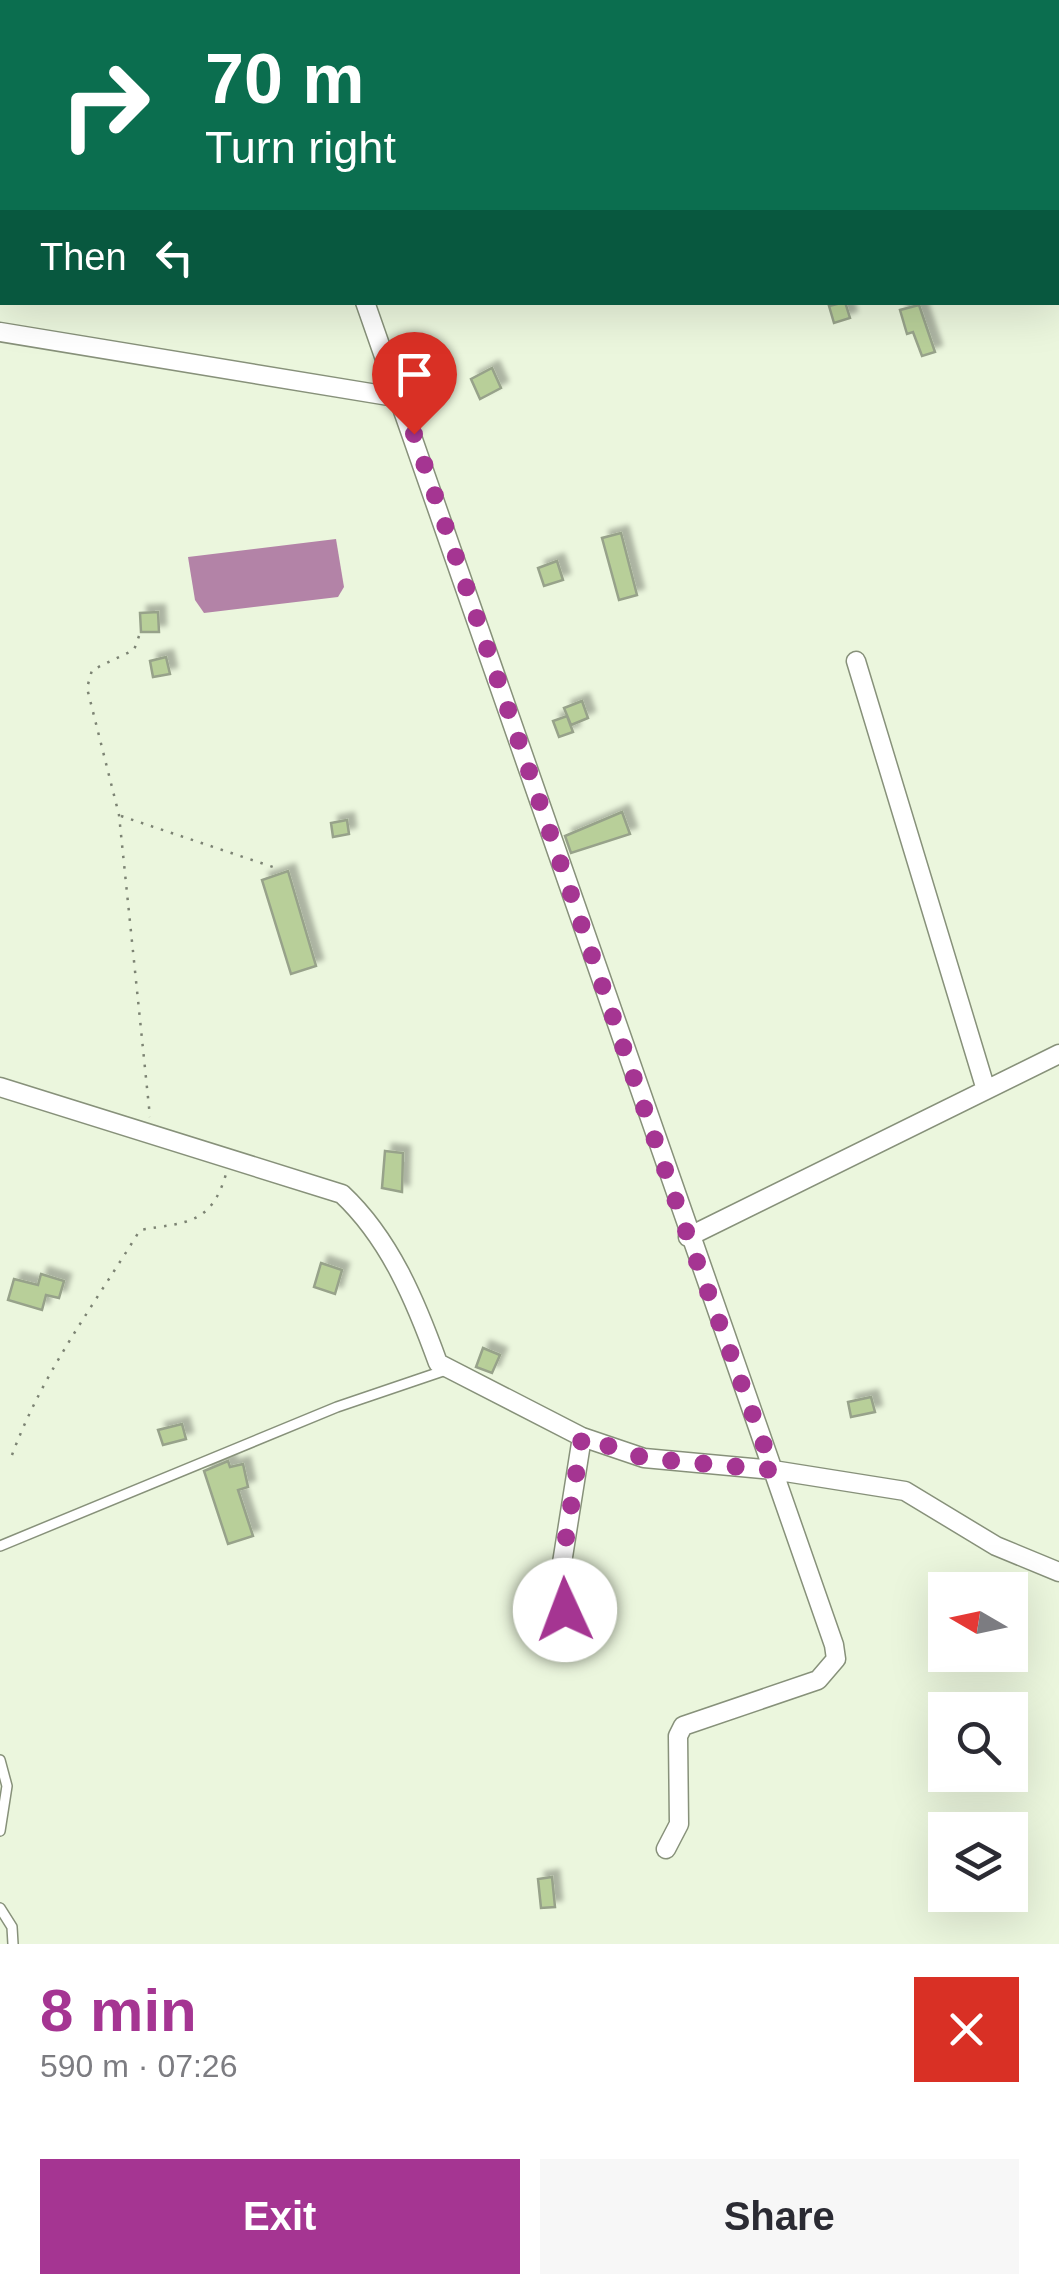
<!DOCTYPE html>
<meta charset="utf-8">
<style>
:root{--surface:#fff;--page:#f7f7f7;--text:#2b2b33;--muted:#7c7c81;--accent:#a53592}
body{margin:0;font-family:Arial,sans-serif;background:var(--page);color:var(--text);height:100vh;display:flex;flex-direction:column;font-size:38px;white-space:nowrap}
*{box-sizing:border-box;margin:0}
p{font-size:32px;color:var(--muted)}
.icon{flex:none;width:55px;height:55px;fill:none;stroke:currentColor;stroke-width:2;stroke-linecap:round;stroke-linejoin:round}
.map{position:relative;height:1944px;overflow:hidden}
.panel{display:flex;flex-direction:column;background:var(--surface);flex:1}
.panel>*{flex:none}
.banner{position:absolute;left:0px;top:0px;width:1060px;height:305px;box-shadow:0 10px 40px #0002;background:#0b6e4f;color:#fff;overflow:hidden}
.needle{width:65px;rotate:279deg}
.buttons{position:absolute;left:928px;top:1572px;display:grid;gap:20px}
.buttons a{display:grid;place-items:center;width:100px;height:100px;border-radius:0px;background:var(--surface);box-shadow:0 10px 40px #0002;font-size:50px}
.pin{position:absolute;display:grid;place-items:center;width:85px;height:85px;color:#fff;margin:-102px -42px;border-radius:50% 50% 50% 0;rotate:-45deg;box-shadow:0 0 10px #0007}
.pin .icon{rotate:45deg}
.me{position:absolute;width:110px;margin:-55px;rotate:358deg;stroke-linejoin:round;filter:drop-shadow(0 0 8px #0008)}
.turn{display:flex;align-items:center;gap:35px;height:210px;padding:0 40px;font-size:45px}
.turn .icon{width:130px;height:130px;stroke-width:2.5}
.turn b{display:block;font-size:70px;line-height:85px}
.then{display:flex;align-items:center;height:95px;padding:0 40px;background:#0003;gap:20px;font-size:38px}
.round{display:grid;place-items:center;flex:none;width:105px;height:105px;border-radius:0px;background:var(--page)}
.head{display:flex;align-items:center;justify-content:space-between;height:170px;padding:0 40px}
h1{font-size:60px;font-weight:800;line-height:75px;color:var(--accent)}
.cta{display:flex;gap:20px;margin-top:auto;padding:20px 40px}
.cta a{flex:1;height:115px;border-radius:0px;background:var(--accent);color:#fff;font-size:40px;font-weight:800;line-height:115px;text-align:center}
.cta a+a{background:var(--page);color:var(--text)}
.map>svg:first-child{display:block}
.water{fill:#b383a7}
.building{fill:#b8cf99;stroke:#97a28a;stroke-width:2.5;filter:url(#shadow)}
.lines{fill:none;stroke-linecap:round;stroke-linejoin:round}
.lane-casing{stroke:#87917a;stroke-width:12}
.street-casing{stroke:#87917a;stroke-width:21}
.path{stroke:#7c8373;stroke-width:2.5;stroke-dasharray:2.5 8;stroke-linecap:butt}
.lane{stroke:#fff;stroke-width:9}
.street{stroke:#fff;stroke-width:18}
.route{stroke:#a53592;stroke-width:18;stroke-dasharray:0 32.4}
</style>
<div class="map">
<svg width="1059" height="1944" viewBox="0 0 1059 1944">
<defs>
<filter id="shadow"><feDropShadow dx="7" dy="-7" stdDeviation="2.5" flood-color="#0004"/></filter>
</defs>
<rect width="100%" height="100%" fill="#ebf6dd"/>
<path class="water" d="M336,539L344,587L338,597L204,613L195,600L188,557Z"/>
<path class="building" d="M845,302L850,318L834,323L829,306Z
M919,305L935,352L922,356L913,332L907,334L900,310Z
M492,368L501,388L480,399L471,379Z
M621,533L637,595L619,600L602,538Z
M557,561L563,580L544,586L538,568Z
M158,612L159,632H141L140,613Z
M166,657L170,674L153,677L150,661Z
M582,701L588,718L571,725L564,708Z
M567,716L573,732L559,737L553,721Z
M622,812L630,834L571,853L565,836Z
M347,820L349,834L333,837L331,823Z
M288,871L316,966L291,974L262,880Z
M385,1151L403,1153L402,1192L382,1188Z
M321,1263L342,1270L335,1294L314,1287Z
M41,1274L64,1281L59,1298L46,1295L42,1310L8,1300L14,1279L38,1285Z
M483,1348L500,1355L492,1373L476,1367Z
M871,1397L875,1412L851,1417L848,1402Z
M182,1424L186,1439L163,1445L158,1430Z
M228,1461L230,1467L243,1464L248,1487L238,1490L253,1536L228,1544L204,1471Z
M552,1877L555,1907L541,1908L538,1879Z"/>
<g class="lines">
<defs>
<path id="lane" d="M0,1546L337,1407L446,1370
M0,1760L7,1786L0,1831
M0,1908L12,1927L13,1944"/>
<path id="street" d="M254,0L255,2
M721,0L731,2
M754,2V0
M971,2L972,0
M1056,2L1057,0
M1058,83L1059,84
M1058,174L1059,178
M1058,203L1059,199
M365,302L834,1645L836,1659L818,1680L683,1726L678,1736L679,1824L666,1849
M0,332L401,398
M856,661L986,1090
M0,1087L342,1194C390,1239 416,1302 438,1363L582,1437L644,1458L773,1470L905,1491L996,1546L1059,1572
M688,1237L1059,1054
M568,1634L562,1563L582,1437"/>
</defs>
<use href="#lane" class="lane-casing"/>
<use href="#street" class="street-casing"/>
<path class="path" d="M139,636L134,650L92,670L87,688L119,815L150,1117
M121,816L276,868
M12,1455C43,1372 94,1305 140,1230C187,1222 211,1225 226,1174"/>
<use href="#lane" class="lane"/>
<use href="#street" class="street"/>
</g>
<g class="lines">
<path class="route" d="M414,434L688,1237L773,1470L644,1458L582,1437L562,1563L565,1610"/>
</g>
</svg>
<div class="buttons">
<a><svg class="needle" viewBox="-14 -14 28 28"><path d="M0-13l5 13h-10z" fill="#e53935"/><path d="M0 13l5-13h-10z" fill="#7c7c81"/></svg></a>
<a><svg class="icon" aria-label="search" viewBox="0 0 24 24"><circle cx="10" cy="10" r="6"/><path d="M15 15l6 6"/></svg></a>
<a><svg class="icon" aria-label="layers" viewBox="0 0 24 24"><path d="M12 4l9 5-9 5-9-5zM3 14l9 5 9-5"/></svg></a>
</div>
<div class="pin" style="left:414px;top:434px;background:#d93025"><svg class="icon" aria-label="arrive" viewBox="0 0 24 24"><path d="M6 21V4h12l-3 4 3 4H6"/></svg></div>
<svg class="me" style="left:565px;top:1610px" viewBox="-20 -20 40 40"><circle r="19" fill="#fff"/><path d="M0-13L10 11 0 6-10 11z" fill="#a53592"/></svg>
<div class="banner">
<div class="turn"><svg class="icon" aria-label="right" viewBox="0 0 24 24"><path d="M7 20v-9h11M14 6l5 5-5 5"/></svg><div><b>70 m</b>Turn right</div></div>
<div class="then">Then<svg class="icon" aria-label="left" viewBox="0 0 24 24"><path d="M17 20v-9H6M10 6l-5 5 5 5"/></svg></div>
</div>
</div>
<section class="panel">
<div class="head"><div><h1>8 min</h1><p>590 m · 07:26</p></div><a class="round" style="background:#d93025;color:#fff"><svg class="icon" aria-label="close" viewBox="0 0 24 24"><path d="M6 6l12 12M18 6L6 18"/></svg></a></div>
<div class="cta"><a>Exit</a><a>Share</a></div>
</section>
